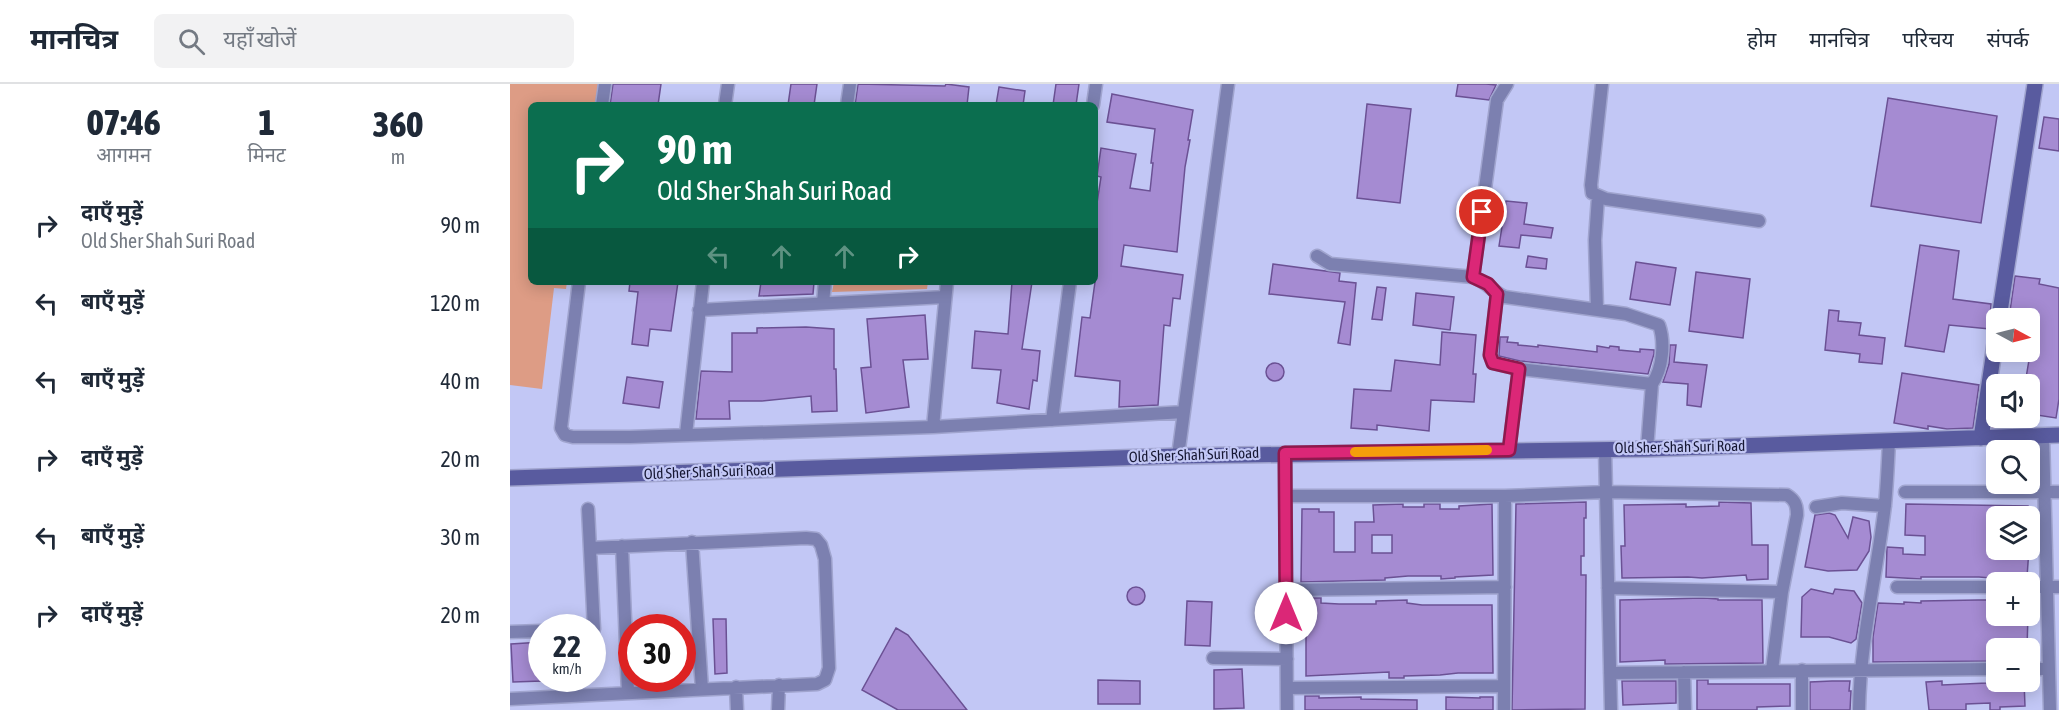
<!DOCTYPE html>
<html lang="hi">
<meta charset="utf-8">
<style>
:root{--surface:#fff;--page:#f2f2f3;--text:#1f2937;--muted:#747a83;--line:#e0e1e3}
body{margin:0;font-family:"Asap Condensed","Noto Sans Devanagari",sans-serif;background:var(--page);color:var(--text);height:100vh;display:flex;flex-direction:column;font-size:22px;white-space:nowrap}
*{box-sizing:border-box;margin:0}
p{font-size:20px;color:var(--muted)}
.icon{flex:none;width:33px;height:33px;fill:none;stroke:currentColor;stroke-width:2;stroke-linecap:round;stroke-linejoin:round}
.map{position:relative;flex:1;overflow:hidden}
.side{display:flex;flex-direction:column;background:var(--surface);width:510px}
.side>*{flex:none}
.banner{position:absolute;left:18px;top:18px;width:570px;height:183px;border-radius:9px;box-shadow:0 3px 15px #0003;background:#0b6e4f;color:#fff;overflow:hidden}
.needle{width:39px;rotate:97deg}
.fabs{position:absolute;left:1476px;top:224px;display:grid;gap:12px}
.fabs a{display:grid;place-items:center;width:54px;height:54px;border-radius:9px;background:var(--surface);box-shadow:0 3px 15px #0003;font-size:30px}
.speed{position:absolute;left:18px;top:530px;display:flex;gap:12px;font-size:30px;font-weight:700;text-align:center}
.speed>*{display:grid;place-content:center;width:78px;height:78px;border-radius:50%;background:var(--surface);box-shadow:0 3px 15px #0003;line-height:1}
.speed small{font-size:15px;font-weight:400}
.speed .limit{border:9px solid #d22;background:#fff;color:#111}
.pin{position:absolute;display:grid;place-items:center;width:51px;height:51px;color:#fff;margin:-26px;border:3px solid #fff;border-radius:50%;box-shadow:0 2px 6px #0007}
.me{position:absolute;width:66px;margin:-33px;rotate:0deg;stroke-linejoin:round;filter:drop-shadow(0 0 4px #0008)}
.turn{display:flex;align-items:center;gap:21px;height:126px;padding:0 30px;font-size:27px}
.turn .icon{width:78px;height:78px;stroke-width:2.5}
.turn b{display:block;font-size:42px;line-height:51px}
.lanes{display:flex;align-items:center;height:57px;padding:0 30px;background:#0003;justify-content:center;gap:30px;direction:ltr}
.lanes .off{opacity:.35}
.eta{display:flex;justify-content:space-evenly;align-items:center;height:102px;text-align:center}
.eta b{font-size:36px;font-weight:800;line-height:42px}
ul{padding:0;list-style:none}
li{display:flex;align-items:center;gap:18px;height:78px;padding:0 30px}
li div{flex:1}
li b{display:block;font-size:22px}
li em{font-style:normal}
header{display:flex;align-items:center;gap:36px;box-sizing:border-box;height:84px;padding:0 30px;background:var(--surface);border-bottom:2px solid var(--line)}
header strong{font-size:28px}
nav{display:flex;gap:33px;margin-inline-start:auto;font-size:21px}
.search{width:420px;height:54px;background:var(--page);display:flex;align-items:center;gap:15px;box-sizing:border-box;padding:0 21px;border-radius:9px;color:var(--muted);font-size:22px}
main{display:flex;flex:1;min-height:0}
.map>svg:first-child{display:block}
.green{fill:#dd9c85}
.building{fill:#a58bd2;stroke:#6b5194;stroke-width:1.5;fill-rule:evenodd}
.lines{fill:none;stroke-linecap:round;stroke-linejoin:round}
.street-casing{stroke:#a0a4ce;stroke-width:15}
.secondary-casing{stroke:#a0a4ce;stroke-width:18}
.street{stroke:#7c80b0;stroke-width:12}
.secondary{stroke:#595b9f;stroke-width:15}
.route-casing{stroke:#8e194d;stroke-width:15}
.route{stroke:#db2777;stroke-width:10}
.slow{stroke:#f59e0b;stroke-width:10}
.labels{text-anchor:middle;stroke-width:4.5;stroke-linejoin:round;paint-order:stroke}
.street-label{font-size:15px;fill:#171834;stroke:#c2c7f5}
</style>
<header>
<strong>मानचित्र</strong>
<div class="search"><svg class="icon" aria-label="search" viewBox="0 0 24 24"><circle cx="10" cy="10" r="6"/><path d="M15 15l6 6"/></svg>यहाँ खोजें</div>
<nav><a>होम</a><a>मानचित्र</a><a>परिचय</a><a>संपर्क</a></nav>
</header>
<main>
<section class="side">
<div class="eta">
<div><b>07:46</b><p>आगमन</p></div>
<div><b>1</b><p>मिनट</p></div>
<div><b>360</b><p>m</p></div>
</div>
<ul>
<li><svg class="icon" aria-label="right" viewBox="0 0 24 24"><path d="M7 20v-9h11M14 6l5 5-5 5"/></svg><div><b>दाएँ मुड़ें</b><p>Old Sher Shah Suri Road</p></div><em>90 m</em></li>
<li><svg class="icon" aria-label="left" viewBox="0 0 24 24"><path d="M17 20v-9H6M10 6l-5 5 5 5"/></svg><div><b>बाएँ मुड़ें</b></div><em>120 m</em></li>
<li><svg class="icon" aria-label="left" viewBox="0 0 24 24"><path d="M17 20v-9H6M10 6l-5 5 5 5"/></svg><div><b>बाएँ मुड़ें</b></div><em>40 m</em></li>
<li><svg class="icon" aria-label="right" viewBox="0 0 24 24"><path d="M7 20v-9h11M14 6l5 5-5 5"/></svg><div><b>दाएँ मुड़ें</b></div><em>20 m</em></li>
<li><svg class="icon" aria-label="left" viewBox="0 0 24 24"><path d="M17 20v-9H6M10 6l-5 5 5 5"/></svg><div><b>बाएँ मुड़ें</b></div><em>30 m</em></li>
<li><svg class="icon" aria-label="right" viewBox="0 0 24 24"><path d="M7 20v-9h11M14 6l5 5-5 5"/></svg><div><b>दाएँ मुड़ें</b></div><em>20 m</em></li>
</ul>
</section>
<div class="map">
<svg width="1549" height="626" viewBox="0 0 1549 626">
<rect width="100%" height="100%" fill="#c2c7f5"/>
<path class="green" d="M0,0H89L86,21H21V198H57L56,205L44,204L32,305L0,301Z
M324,198H418L417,205L322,208Z"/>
<path class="building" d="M103,0H151L148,21H100Z
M281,0H307L304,21H278Z
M348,0L435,2L436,0L459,3L457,21H345Z
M546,0H569L566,21H543Z
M948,0H976L986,1L979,16L946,12Z
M489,3L515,7L513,21H486Z
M602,10L683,26L678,56H680L675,83L667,168L614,161L611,182L673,191L670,215L663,214L660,242L654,241L648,321L609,323L610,297L565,292L572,233L580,234L585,198V132L591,93L587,92L591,64L626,70L620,104L640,107L643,79H641L645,45L597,38Z
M1378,14L1487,32L1471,139L1361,122Z
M857,20L901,25L890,119L847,114Z
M1534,33L1549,35V67L1529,64Z
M996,117L1017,119L1014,140L1043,144L1041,154L1011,151L1009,164L989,162Z
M1410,161L1449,167L1443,215L1481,220L1480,237L1484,244L1480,245L1439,241L1434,268L1395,262Z
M1018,172L1037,175L1036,185L1016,183Z
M1126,178L1166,184L1160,221L1120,215Z
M763,180L830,189L829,197L846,199L840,261L828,259L835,218L759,210Z
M1186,188L1240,195L1233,254L1179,247Z
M1505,192L1530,195L1529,200L1549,204V315L1546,334L1520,330V300H1515L1519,276L1499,273V267H1520V234H1499Z
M120,198H168L161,247L140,245L138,262L122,260L128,208L119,207Z
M251,198H304L303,210L249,212Z
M502,198H522L512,265L530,267L527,297L523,296L519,325L487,319L491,286L462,284L465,247L498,250Z
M867,203L876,204L872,236L862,235Z
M906,209L944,213L940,246L903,241Z
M1319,226L1329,227L1328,237L1351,239L1349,251L1375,254L1372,280L1349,278L1350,270L1315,266Z
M415,231L418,275L393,276L399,323L356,329L351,284L361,283L357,235Z
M296,243L324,245V285H326L327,327L302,328L301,312L252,317H219L220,335H186L191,287L222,288V249H247V244Z
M932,248L966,251L963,290H966L964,318L921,316L919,347L867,341V346L841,344L844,305L881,307L885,276L930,281Z
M990,253H998L997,258L1008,259V261L1028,263V261L1087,268V262L1099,264L1100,262L1109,263V266L1130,268V265L1144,266V270L1138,290L1010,277L989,272Z
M1160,261H1166L1164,278L1197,281L1191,323L1177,321L1178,300L1153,298L1159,280Z
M756 288a9 9 0 1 1 18 0a9 9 0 1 1-18 0Z
M1392,289L1469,301L1463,344L1437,345L1418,342V345L1384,339Z
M117,293L153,298L149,324L113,319Z
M1486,316V333H1494L1493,343L1482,344Z
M1076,418V434H1074V472H1071V491H1076L1075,625L1002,626L1006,420Z
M1209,418L1241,419L1242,461H1258V495L1237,496L1236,491L1192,494L1178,493L1112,494L1111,462H1115L1114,421L1176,420V423L1209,422Z
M893,420V423H914V420H930V425H949V422L982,420L983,491L945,493V494L931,495V492H898L875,494V496L791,498L792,425H809V428H824V468H845V438H864L863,421ZM862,451H882V469H862Z
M1396,420L1518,422V432H1486L1485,464L1519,465L1517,493H1504V496L1469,493H1411V495L1376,493L1377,463L1393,464V470L1415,471V452L1395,451Z
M1319,429L1325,431L1338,454L1343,433L1359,437L1361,453L1359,467L1347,486L1318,487L1295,483L1305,431Z
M617 512a9 9 0 1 1 18 0a9 9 0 1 1-18 0Z
M1301,505L1323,510L1325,505L1344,507L1352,519L1346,555L1341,559L1319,553H1291L1292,513Z
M792,514H811V519L829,520H866V517L897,516V519L912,521H982L983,589H948L930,591L894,592V594H879V588L796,592V552H793Z
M1194,514L1208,515V516H1252L1253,579L1155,580V576L1110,578V516Z
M1468,516H1486V531H1518L1517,564H1486V577L1363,578V553L1368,519L1394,520V518L1411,519V517Z
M677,517L702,518L700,562L675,561Z
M203,535H216L217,589L205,590Z
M386,544L398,551L457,626H388L352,606Z
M32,558V597L3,598L1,560Z
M732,585L734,624L704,625V586Z
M588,596L630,597V620H588Z
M1187,596H1198V600H1280V622L1247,623V626H1187Z
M1112,597H1166V619L1113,621Z
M1322,597H1340L1339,607H1341L1340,626H1300V598Z
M1432,597V601L1477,599L1479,597H1514L1515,622L1490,623V626H1480V619L1456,620V626H1419L1416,598Z
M795,612H809V614L851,613V615L907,616V626H795Z
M936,613L970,614V613H983V626H936Z"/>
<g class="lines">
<defs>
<path id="street" d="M1092,0L1081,101L1082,109L1096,115L1249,137
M92,21L95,0
M215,21L218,0
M337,21L340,0
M583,21L586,0
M807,172L820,180L963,193C976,197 982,208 995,213L1116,230L1149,241C1155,258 1153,284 1142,300L1009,285L983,279L980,271L987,210
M963,193L987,16L997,0
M69,198L51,344L55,351L63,353H120L423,343L674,328
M313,219L315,198
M1087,225L1085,156L1088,113
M189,226L435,213
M542,336L560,198
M423,343L437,198
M176,350L193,198
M1533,352L1540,626
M1095,365L1101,626
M1137,365L1142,300
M999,366L1009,285
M775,369L777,626
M668,372L718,0
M1395,408H1549
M776,412H995L1096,408L1277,411C1285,416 1287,421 1287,431L1272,508L1262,586
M1306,423L1332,419L1375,422
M78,425L84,545H82
M182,458L192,605
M112,462L118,609
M1387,503H1486
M1520,503H1549
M1098,504L1272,508
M776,506L995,503
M0,548L32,547
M703,574L777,575
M1520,585H1539
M1292,586V626
M1174,588L1175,626
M1100,589L1486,585
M226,603L227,626
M777,604L994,602
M0,615L307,600L315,596L319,584L315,475L311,461L306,455L296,454L80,464
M268,626L269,601
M994,626L995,412
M1349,626C1350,557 1367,489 1375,421C1377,400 1378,378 1379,357"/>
<path id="secondary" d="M1489,234L1525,0
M1471,354L1486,253
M0,394L668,372L1137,365L1549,351"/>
</defs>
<use href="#street" class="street-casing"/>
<use href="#secondary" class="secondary-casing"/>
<use href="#street" class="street"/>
<use href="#secondary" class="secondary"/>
</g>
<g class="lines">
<defs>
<path id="route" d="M776,529L775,369L999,366L1009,285L983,279L980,271L987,210L978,200L963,193L972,128"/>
</defs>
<use href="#route" class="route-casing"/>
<use href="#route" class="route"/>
<path class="slow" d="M845,368L977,366"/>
</g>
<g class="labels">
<g class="street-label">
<text transform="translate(1170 363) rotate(-1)" y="5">Old Sher Shah Suri Road</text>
<text transform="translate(684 371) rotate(-2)" y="5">Old Sher Shah Suri Road</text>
<text transform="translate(199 388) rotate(-2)" y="5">Old Sher Shah Suri Road</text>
</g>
</g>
</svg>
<div class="fabs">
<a><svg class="needle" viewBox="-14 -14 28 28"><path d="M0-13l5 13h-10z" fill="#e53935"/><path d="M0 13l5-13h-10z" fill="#747a83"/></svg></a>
<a><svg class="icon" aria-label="sound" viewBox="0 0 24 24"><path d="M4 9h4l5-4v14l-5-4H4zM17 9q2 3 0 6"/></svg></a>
<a><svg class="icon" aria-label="search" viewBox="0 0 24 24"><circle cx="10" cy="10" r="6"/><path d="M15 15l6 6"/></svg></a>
<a><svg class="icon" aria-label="layers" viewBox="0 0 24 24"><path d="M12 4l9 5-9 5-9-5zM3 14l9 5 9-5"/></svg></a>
<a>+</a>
<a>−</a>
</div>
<div class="speed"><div>22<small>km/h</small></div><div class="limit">30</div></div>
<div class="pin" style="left:972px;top:128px;background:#d93025"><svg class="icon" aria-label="arrive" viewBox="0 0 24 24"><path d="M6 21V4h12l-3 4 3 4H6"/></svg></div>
<svg class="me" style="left:776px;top:529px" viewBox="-20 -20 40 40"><circle r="19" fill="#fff"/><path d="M0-13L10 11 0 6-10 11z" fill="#db2777"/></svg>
<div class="banner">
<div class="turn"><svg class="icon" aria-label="right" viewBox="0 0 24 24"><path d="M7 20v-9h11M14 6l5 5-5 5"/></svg><div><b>90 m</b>Old Sher Shah Suri Road</div></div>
<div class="lanes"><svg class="icon off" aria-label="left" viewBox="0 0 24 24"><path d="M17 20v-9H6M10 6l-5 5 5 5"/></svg><svg class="icon off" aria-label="ahead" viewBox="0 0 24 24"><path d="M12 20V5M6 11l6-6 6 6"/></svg><svg class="icon off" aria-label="ahead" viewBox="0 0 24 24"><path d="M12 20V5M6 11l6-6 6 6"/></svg><svg class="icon" aria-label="right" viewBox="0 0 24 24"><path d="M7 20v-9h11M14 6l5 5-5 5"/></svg></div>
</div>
</div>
</main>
